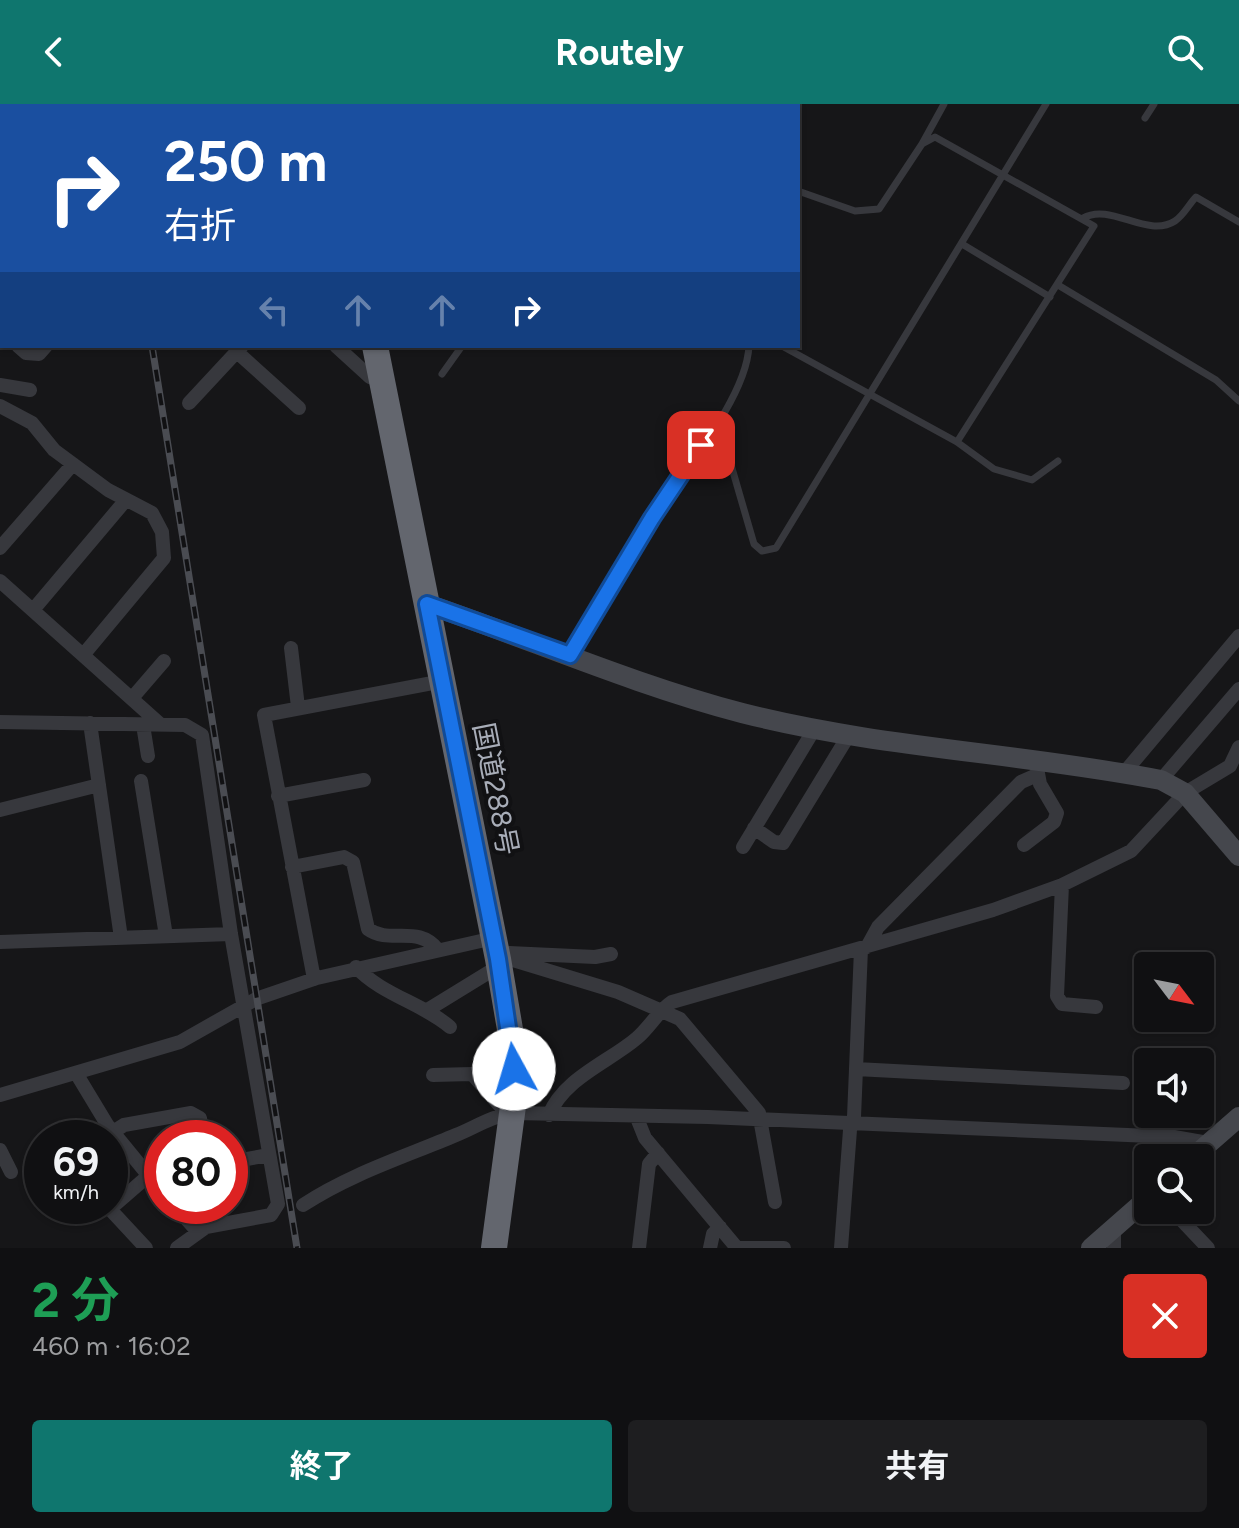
<!DOCTYPE html>
<html lang="ja">
<meta charset="utf-8">
<style>
:root{--surface:#101012;--page:#1e1e20;--text:#f1f3f6;--muted:#9c9d9f;--line:#303032;--accent:#0f766e}
body{margin:0;font-family:Figtree,"Noto Sans JP",sans-serif;background:var(--page);color:var(--text);height:100vh;display:flex;flex-direction:column;font-size:30px;white-space:nowrap}
*{box-sizing:border-box;margin:0}
p{font-size:26px;color:var(--muted)}
.icon{flex:none;width:44px;height:44px;fill:none;stroke:currentColor;stroke-width:2;stroke-linecap:round;stroke-linejoin:round}
.map{position:relative;height:1144px;overflow:hidden}
.sheet{display:flex;flex-direction:column;background:var(--surface);flex:1}
.sheet>*{flex:none}
.hud{position:absolute;left:0px;top:0px;width:800px;height:244px;box-shadow:0 2px 6px #0004,0 0 0 2px var(--line);background:#1a4fa0;color:#fff;overflow:hidden}
.needle{width:52px;rotate:122deg}
.fabs{position:absolute;left:1134px;top:848px;display:grid;gap:16px}
.fabs a{display:grid;place-items:center;width:80px;height:80px;border-radius:8px;background:var(--surface);box-shadow:0 2px 6px #0004,0 0 0 2px var(--line);font-size:40px}
.speed{position:absolute;left:24px;top:1016px;display:flex;gap:16px;font-size:40px;font-weight:700;text-align:center}
.speed>*{display:grid;place-content:center;width:104px;height:104px;border-radius:50%;background:var(--surface);box-shadow:0 2px 6px #0004,0 0 0 2px var(--line);line-height:1}
.speed small{font-size:20px;font-weight:400}
.speed .limit{border:12px solid #d22;background:#fff;color:#111}
.pin{position:absolute;display:grid;place-items:center;width:68px;height:68px;color:#fff;margin:-34px;border-radius:16px;box-shadow:0 4px 12px #0006}
.me{position:absolute;width:88px;margin:-44px;rotate:354deg;stroke-linejoin:round;filter:drop-shadow(0 0 6px #0008)}
.turn{display:flex;align-items:center;gap:28px;height:168px;padding:0 32px;font-size:36px}
.turn .icon{width:104px;height:104px;stroke-width:2.5}
.turn b{display:block;font-size:56px;line-height:68px}
.lanes{display:flex;align-items:center;height:76px;padding:0 32px;background:#0003;justify-content:center;gap:40px;direction:ltr}
.lanes .off{opacity:.35}
.round{display:grid;place-items:center;flex:none;width:84px;height:84px;border-radius:8px;background:var(--page)}
.summary{display:flex;align-items:center;justify-content:space-between;height:136px;padding:0 32px}
h1{font-size:48px;font-weight:700;line-height:60px;color:#1e9e55}
.primary-button{display:flex;gap:16px;margin-top:auto;padding:16px 32px}
.primary-button a{flex:1;height:92px;border-radius:8px;background:var(--accent);color:#fff;font-size:32px;font-weight:700;line-height:92px;text-align:center}
.primary-button a+a{background:var(--page);color:var(--text)}
header{display:flex;justify-content:space-between;align-items:center;height:104px;padding:0 32px;background:var(--accent);color:#fff;font-size:36px;font-weight:700}
.map>svg:first-child{display:block}
.lines{fill:none;stroke-linecap:round;stroke-linejoin:round}
.lane{stroke:#37383d;stroke-width:7}
.street{stroke:#37383d;stroke-width:14}
.secondary{stroke:#45474d;stroke-width:20}
.highway{stroke:#63666e;stroke-width:26}
.rail-casing{stroke:#4a4c52;stroke-width:7}
.rail{stroke:#111113;stroke-width:4;stroke-dasharray:12;stroke-linecap:butt}
.route-casing{stroke:#114b97;stroke-width:20}
.route{stroke:#1a73e8;stroke-width:14}
.labels{text-anchor:middle;stroke-width:8;stroke-linejoin:round;paint-order:stroke}
.street-label{font-size:28px;fill:#a8adb8;stroke:#111113}
</style>
<header><svg class="icon" aria-label="back" viewBox="0 0 24 24"><path d="M15 5l-7 7 7 7"/></svg>Routely<svg class="icon" aria-label="search" viewBox="0 0 24 24"><circle cx="10" cy="10" r="6"/><path d="M15 15l6 6"/></svg></header>
<div class="map">
<svg width="1239" height="1144" viewBox="0 0 1239 1144">
<rect width="100%" height="100%" fill="#161618"/>
<g class="lines">
<path class="lane" d="M627,0L628,2
M1145,14L1154,0
M922,40L944,0
M798,87L855,107L879,105L922,40L935,33L1094,122L957,338
M1083,114C1111,98 1147,135 1175,117C1184,111 1189,100 1196,93L1239,118
M962,140L1050,193
M1058,181L1216,276L1239,297
M782,242L957,338L994,365L1032,376L1058,357
M442,270L462,242
M718,316L754,440L762,447L776,444L1046,0
M571,550C598,504 624,457 653,412C682,367 746,296 749,242"/>
<path class="street" d="M85,0V2
M0,36L2,34
M0,91L2,93
M0,184L2,182
M0,227L2,229
M18,242L26,249L39,250L46,242
M336,242L370,273L382,277
M237,248L299,304
M0,281L30,286
M189,299L242,242
M0,302L32,319L54,346L108,386L152,409L162,428L164,454L84,550
M0,444L73,360
M0,477L161,621
M33,506L125,397
M291,544L298,603
M133,593L164,557
M0,618L185,621L202,631L231,830L278,1100L271,1111L206,1123L177,1144
M90,619L121,834
M143,621L148,652
M1124,669L1239,532
M1161,676L1239,585
M141,677L166,832
M278,692L364,676
M0,706L99,681
M754,724L774,738L783,739L850,629
M1024,741L1054,718L1057,709L1040,680L1037,664
M743,743L815,624
M292,763L344,753L353,758L368,825C390,841 418,820 438,846
M1062,781L1057,892L1062,900L1096,903
M0,838L231,830
M867,843L878,823L1021,678L1037,671
M509,849L595,853L611,850
M498,855L513,856L618,888L680,915L759,1009L775,1098
M356,863C382,891 422,899 450,923
M314,875L264,611L443,577
M429,905L499,862
M856,965L1123,979
M76,969L108,1022L162,1088
M433,971L472,970L507,1010
M0,991L180,938L256,895L317,874L494,834
M549,1011C564,974 609,958 637,934C650,923 658,907 672,898L993,806L1062,781L1131,747L1185,689L1230,662L1239,643
M637,1014L645,1034L737,1144
M113,1028L124,1021L191,1009L200,1014L203,1034
M0,1046L11,1068
M230,1058L269,1051
M303,1101C350,1070 404,1053 456,1031C476,1023 491,1012 514,1009L708,1013L1174,1033L1208,1039
M107,1102L146,1144
M175,1102L198,1128
M110,1105L148,1072
M1172,1106L1208,1144
M639,1144L649,1060L658,1049
M710,1144L713,1130L720,1123
M738,1144H784
M841,1144L850,1026L854,1013L861,845
M1114,1144V1125"/>
<path class="secondary" d="M427,500C532,536 635,581 742,609C879,644 1022,649 1161,676L1185,689L1239,752
M1192,1054L1239,1013
M1091,1144L1148,1094"/>
<path class="highway" d="M327,0V2
M375,242L498,855L513,943L515,987L494,1144"/>
<defs>
<path id="rail" d="M114,0V2
M152,242L297,1144"/>
</defs>
<use href="#rail" class="rail-casing"/>
<use href="#rail" class="rail"/>
</g>
<g class="lines">
<defs>
<path id="route" d="M514,965L498,855L427,500L570,551L652,414L701,341"/>
</defs>
<use href="#route" class="route-casing"/>
<use href="#route" class="route"/>
</g>
<g class="labels">
<g class="street-label">
<text transform="translate(496 685) rotate(79)" y="10">国道288号</text>
</g>
</g>
</svg>
<div class="fabs">
<a><svg class="needle" viewBox="-14 -14 28 28"><path d="M0-13l5 13h-10z" fill="#e53935"/><path d="M0 13l5-13h-10z" fill="#9c9d9f"/></svg></a>
<a><svg class="icon" aria-label="sound" viewBox="0 0 24 24"><path d="M4 9h4l5-4v14l-5-4H4zM17 9q2 3 0 6"/></svg></a>
<a><svg class="icon" aria-label="search" viewBox="0 0 24 24"><circle cx="10" cy="10" r="6"/><path d="M15 15l6 6"/></svg></a>
</div>
<div class="speed"><div>69<small>km/h</small></div><div class="limit">80</div></div>
<div class="pin" style="left:701px;top:341px;background:#d93025"><svg class="icon" aria-label="arrive" viewBox="0 0 24 24"><path d="M6 21V4h12l-3 4 3 4H6"/></svg></div>
<svg class="me" style="left:514px;top:965px" viewBox="-20 -20 40 40"><circle r="19" fill="#fff"/><path d="M0-13L10 11 0 6-10 11z" fill="#1a73e8"/></svg>
<div class="hud">
<div class="turn"><svg class="icon" aria-label="right" viewBox="0 0 24 24"><path d="M7 20v-9h11M14 6l5 5-5 5"/></svg><div><b>250 m</b>右折</div></div>
<div class="lanes"><svg class="icon off" aria-label="left" viewBox="0 0 24 24"><path d="M17 20v-9H6M10 6l-5 5 5 5"/></svg><svg class="icon off" aria-label="ahead" viewBox="0 0 24 24"><path d="M12 20V5M6 11l6-6 6 6"/></svg><svg class="icon off" aria-label="ahead" viewBox="0 0 24 24"><path d="M12 20V5M6 11l6-6 6 6"/></svg><svg class="icon" aria-label="right" viewBox="0 0 24 24"><path d="M7 20v-9h11M14 6l5 5-5 5"/></svg></div>
</div>
</div>
<section class="sheet">
<div class="summary"><div><h1>2 分</h1><p>460 m · 16:02</p></div><a class="round" style="background:#d93025;color:#fff"><svg class="icon" aria-label="close" viewBox="0 0 24 24"><path d="M6 6l12 12M18 6L6 18"/></svg></a></div>
<div class="primary-button"><a>終了</a><a>共有</a></div>
</section>
